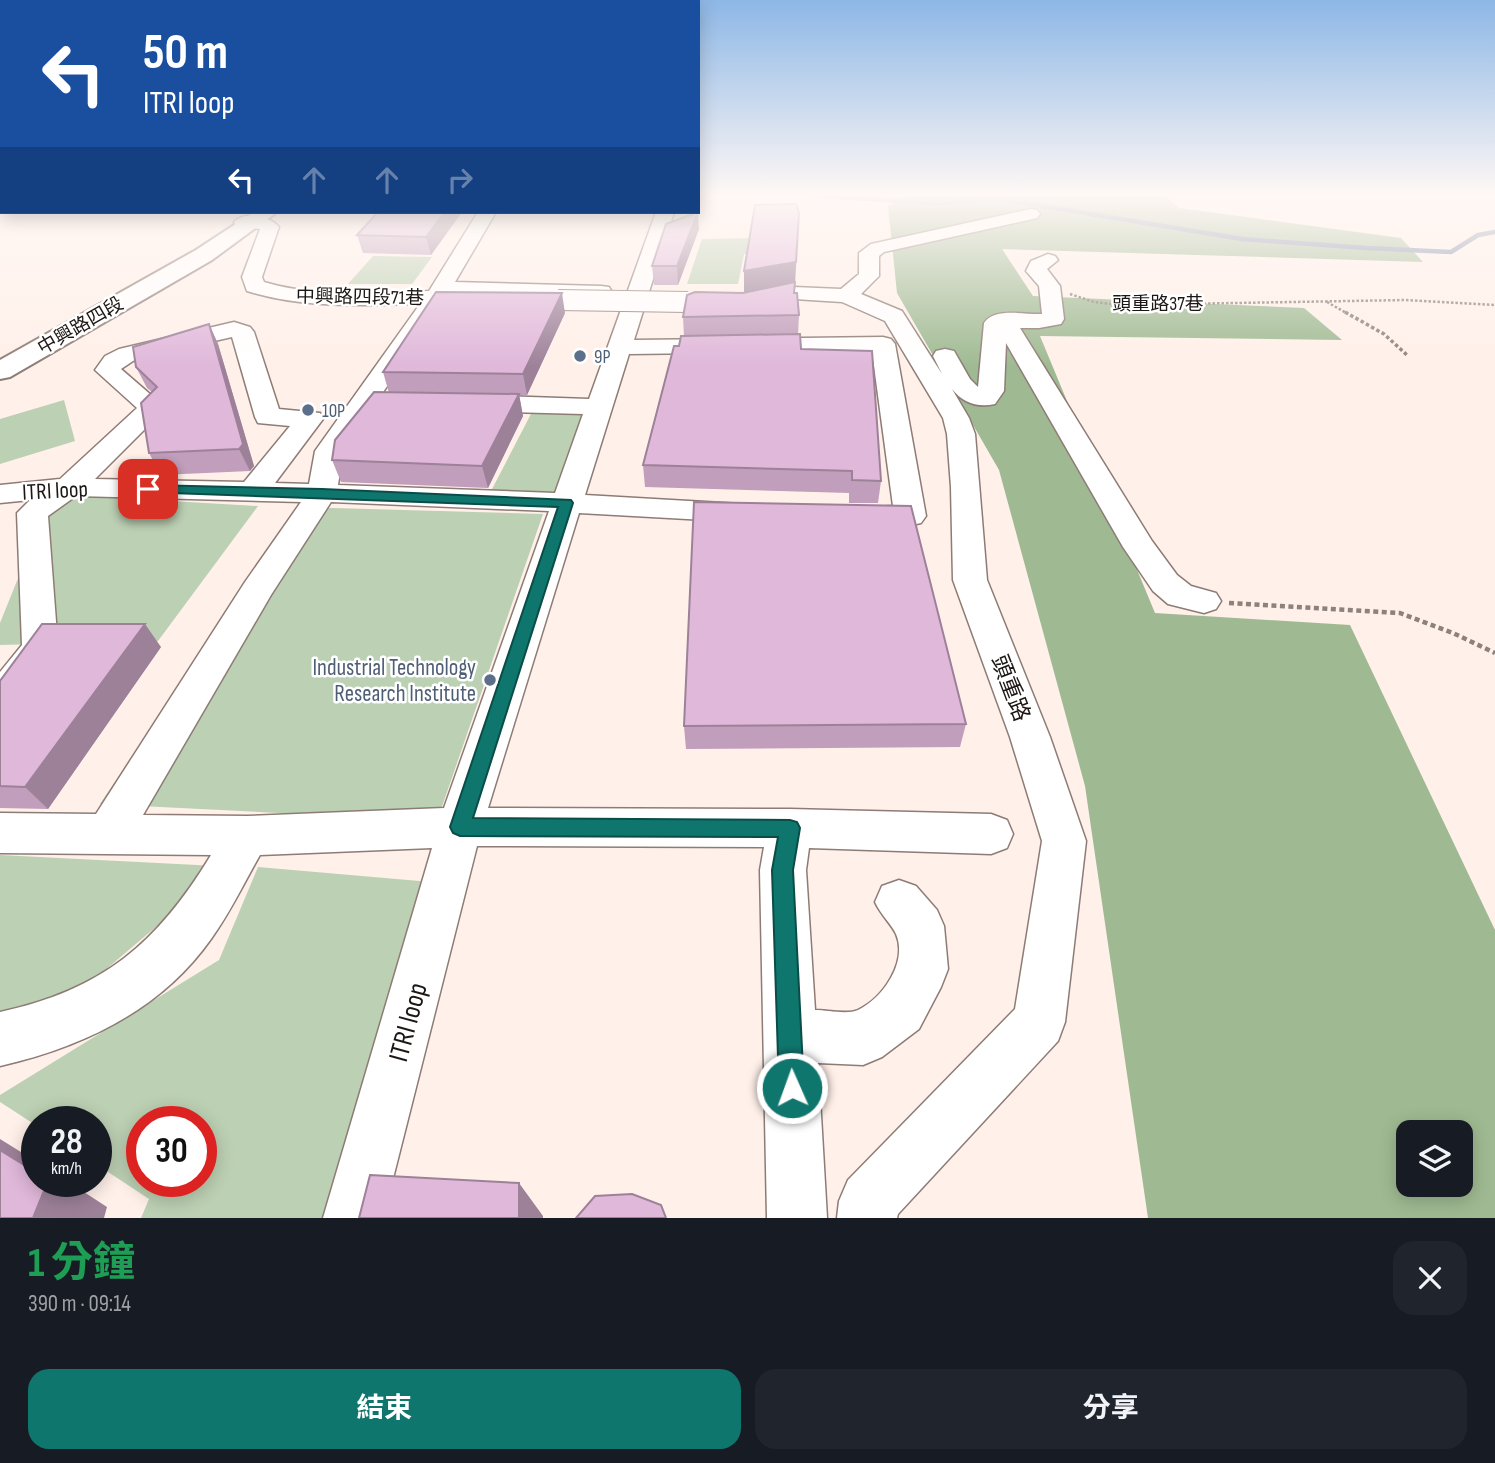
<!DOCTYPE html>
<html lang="zh-TW">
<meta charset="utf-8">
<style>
:root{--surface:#171b24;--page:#20242c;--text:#f1f3f6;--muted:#9ea1a6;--accent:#0f766e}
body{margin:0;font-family:"Sofia Sans Condensed","Noto Sans TC",sans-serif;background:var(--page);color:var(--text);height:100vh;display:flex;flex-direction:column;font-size:26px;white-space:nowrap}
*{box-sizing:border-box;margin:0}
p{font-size:23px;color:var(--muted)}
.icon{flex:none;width:38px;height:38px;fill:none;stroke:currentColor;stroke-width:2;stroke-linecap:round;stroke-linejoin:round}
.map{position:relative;height:1218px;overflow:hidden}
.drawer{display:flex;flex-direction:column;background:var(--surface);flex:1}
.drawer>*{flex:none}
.guide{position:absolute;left:0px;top:0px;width:700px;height:214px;box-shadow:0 4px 18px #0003;background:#1a4fa0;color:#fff;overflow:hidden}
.tools{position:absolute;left:1396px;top:1120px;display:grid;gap:14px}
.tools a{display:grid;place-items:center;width:77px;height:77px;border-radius:14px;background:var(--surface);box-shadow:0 4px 18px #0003;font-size:35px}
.speed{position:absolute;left:21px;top:1106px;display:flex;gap:14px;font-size:35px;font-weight:700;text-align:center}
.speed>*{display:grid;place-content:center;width:91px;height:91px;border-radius:50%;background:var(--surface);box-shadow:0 4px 18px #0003;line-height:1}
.speed small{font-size:18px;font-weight:400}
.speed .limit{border:10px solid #d22;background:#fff;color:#111}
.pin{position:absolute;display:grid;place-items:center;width:60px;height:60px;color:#fff;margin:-30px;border-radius:14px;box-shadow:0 4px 10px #0006}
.me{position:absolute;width:77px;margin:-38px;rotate:358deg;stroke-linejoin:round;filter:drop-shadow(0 0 5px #0008)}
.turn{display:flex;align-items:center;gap:24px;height:147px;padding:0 28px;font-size:32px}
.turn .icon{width:91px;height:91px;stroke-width:2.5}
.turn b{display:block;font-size:49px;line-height:60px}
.lanes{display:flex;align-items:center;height:66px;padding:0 28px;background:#0003;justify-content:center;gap:35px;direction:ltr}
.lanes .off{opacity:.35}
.round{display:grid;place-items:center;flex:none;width:74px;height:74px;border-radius:21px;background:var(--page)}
.headline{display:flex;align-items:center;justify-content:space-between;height:119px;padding:0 28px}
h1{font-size:42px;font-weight:700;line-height:52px;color:#1e9e55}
.cta{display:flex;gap:14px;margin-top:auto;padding:14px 28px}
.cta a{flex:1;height:80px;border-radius:21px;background:var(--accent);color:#fff;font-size:28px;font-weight:700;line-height:80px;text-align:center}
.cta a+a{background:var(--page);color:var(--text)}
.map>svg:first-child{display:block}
.green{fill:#bcd0b3;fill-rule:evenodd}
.forest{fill:#9fba92;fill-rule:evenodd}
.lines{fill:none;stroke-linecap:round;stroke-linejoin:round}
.stream{stroke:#7d8aa6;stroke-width:4.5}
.minor-casing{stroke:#8d7c75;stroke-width:3}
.major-casing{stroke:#8d7c75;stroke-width:4}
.path-far2{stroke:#8c817c;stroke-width:2.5;stroke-dasharray:2.5 2;stroke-linecap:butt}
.path-far1{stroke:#8c817c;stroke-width:3.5;stroke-dasharray:3.5 2.5;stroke-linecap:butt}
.path{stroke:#8c817c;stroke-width:4.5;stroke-dasharray:5 3.5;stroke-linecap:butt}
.minor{fill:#fff;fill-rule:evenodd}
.major{fill:#fff;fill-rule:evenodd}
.minor-bridge-casing{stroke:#8d7c75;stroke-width:22;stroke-linecap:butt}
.minor-bridge{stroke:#fff;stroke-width:20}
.wall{fill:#c19ebb}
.shaded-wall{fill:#9d8199}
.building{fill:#e0b8da;stroke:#9d8199;stroke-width:2}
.route{fill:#0f766e;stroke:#0a4d48;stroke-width:2}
.service-dot{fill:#5c6f8a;stroke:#fff;stroke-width:2.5}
.labels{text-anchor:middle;stroke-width:5;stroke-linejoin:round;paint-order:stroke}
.far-street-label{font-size:19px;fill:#1d1714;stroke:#fff}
.far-service-label{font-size:19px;fill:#4e5e75;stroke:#fff;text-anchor:start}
.street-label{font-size:23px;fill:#1d1714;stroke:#fff}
.service-label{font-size:23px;fill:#4e5e75;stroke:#fff;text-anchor:end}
.near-street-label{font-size:28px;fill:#1d1714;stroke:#fff}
</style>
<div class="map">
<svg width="1495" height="1218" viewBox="0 0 1495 1218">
<rect width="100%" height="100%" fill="#fff0e9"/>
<path class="green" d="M796,237L795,254H744L738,284H687L702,239Z
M373,256L432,257L412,284H348Z
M64,400L75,441L0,464V419Z
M533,410L589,413L561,495L490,493Z
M52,494L258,506L158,641L0,645V623Z
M298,507L543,514L437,821L100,804Z
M0,855L217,866L157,926L58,1010L0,1016Z
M258,867L431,882L338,1218H141L149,1199L96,1164V1122H37V1126L0,1102V1095L219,960ZM142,1122H201V1181H142Z"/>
<path class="forest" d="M906,196H1166L1179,208L1401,238L1423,262L1002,249L1033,296L1304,308L1342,340L1040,336L1155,613L1350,625L1495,930V1218H1148L1085,786L999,470L897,293L888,206ZM1409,1132H1461V1185H1409Z"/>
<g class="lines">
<path class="stream" d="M817,196L937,203L1000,199L1242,239L1366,248L1451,252L1478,235L1495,232"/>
<defs>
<path id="minor" d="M1031,209L1037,210L1040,214L1037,218L884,252L879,256V276L861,294L902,311L942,374L933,356L936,351L945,349L954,351L970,379L978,387L984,323C995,307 1024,315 1042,314L1039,286L1026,271L1031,261L1048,254L1055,256L1058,260L1047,269L1060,286L1064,319L1061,324L1039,328H1020L1152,541L1177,575L1191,586L1216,593L1221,601L1216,609L1204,613L1168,604L1153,591L1123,547L1006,343L1004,391L995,404C978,408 963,403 952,389L969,418L975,434L987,580L1050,737L1086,841L1065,1022L1058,1041L898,1214L897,1218H837L839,1201L848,1180L1015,1009L1042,841L1010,737L953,580L951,487L947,434L943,418L885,321L842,302L794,299L748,309L740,307L737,302L740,297L794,287L841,289L859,274V253L871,244Z
M478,212H496L455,282L601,286L609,287L612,292L609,297L601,298L463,295L461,302L443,304L343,451L338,485L555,493L583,414L474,411L465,409L461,403L465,397L474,395L589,399L656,212H674L634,340L883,337L891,339L895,344L926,516L921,523C902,528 879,527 860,522L855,515L860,508L893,506L872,351L629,354L585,495L741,504L752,506L756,513L752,520L741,522L579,513L488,808L790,809L991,814L1007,820L1013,834L1007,848L991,854L809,848L806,870L815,1010C827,1010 847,1015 858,1010C883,998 908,962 896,934C892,925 881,915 875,902L882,886L899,880L916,886L937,910L944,926L948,969L941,987L919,1029L882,1057L863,1065L818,1063L827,1218H767L760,870L764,847L477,846L383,1218H323L432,848L260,855C244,883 230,913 211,939C161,1010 83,1047 0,1066V1012C102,990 157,944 211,855L0,853V813L96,814L245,582L301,502L76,496L48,516L58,648L14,710L0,714V672L22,645L17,513L30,500L0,503V485L60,479L137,408L95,370L105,356L119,349L234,322L250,327L254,332L279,409L320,413L323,419L275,483L309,484L315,451L420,304C362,305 304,309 247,291L242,277L260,229L236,226L234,222C244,211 270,216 279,227L262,277L264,282C316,298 375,292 429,291ZM232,337L255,417L258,423L290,426L244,482L95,479L166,408L121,369L136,359ZM331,502L549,511L444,808L247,816L143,815L271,595Z"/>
<path id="major" d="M254,212H277L212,260L10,377L0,379V360L196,250Z"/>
</defs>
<use href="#minor" class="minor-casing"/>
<use href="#major" class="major-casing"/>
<path class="path-far2" d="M1070,294L1094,302L1122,305L1405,300L1495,305
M1327,302L1348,314"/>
<path class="path-far1" d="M1345,312L1384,334L1407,355"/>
<path class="path" d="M1229,603L1400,613L1453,633L1495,653"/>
<use href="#minor" class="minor"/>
<use href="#major" class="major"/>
<defs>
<path id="minor-bridge" d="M558,300L688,302"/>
</defs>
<use href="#minor-bridge" class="minor-bridge-casing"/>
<use href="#minor-bridge" class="minor-bridge"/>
</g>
<path class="wall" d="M378,212H462L431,255L363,253L357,235Z
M699,229L678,285H654L652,266Z
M744,293H794L799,315L798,334L801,349L881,481L878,503H849V493L645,487L643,465L679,346L684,336L683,317Z
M565,313L527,395H519L523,416L488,488L341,482L332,460L389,393L383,372Z
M209,324L218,344L254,466L250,471L161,475L149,453L152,392L147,388L136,367Z
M161,647L48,809L0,808V681Z
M966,724L960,747L686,749L684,726Z"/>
<path class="shaded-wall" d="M445,212H462L431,255L426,237Z
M698,212L699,229L678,285L677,266Z
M798,234L795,284L744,293V271Z
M562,293L565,313L527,395L523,374Z
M209,324L218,344L254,466L250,471L239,449Z
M519,394L523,416L488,488L482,466Z
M145,624L161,647L48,809L25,787Z
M0,1139L37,1162V1173L0,1150Z
M48,1181H67L107,1207L104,1218H33Z
M519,1183L543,1216V1218H519Z"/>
<path class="building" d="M796,204L799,213L796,262L744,271L755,205Z
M378,212H445L426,237L357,235Z
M698,212L677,266H652L666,224Z
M795,282L794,293H797L799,315L683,317L687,295L695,292L743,293Z
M436,292L562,293L523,374L383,372Z
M209,324L243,444L239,449L149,453L141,403L157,387L136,367L133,347Z
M800,334L801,349L872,351L881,481L852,480V471L643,465L674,346H679L681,336Z
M374,392L519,394L482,466L332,460L335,440Z
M694,502L911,506L966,724L684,726Z
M42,624H145L25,787L0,786V681Z
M0,1150L37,1173V1181H48L33,1218H0Z
M370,1175L519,1183V1218H359Z
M632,1194L661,1205L666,1218H576L595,1196Z"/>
<linearGradient id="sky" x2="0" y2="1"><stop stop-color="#8db7e6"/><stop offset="0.53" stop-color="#fff8f5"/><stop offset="1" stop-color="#fff8f5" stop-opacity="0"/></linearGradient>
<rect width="1495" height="367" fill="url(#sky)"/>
<path class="route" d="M148,485L322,489L571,500L573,503L473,818L790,820L797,822L800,828L793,870L804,1088L801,1097L792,1100L783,1097L779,1088L772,870L778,837L460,836L453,833L450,827L558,507L143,492V486Z"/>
<g class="service-dot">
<circle cx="580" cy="356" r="7"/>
<circle cx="308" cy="410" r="7"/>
<circle cx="490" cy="680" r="7"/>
</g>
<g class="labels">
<g class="far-street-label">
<text transform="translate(360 296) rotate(1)" y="7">中興路四段71巷</text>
<text x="1158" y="310">頭重路37巷</text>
<text transform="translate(80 325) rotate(-30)" y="7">中興路四段</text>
</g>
<g class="far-service-label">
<text x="594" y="363">9P</text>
<text x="322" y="417">10P</text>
</g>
<g class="street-label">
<text transform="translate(55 490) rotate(-3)" y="8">ITRI loop</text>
<text transform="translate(1011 688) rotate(69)" y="8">頭重路</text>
</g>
<g class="service-label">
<text x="476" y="675">Industrial Technology<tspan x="476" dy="26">Research Institute</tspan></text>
</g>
<g class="near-street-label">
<text transform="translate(407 1022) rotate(-75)" y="10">ITRI loop</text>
</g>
</g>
</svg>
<div class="tools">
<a><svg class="icon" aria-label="layers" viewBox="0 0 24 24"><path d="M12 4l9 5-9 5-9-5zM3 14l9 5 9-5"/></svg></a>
</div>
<div class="speed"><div>28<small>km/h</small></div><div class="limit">30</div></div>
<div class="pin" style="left:148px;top:489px;background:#d93025"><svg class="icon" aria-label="arrive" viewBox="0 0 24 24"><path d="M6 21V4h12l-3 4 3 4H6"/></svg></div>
<svg class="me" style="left:792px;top:1088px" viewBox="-20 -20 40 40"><circle r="17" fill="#0f766e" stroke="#fff" stroke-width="3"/><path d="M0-11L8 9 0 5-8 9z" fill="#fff"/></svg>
<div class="guide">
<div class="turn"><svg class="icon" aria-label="left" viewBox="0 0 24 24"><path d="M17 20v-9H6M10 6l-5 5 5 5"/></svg><div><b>50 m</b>ITRI loop</div></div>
<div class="lanes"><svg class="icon" aria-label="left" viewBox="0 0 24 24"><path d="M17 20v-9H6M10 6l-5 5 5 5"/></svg><svg class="icon off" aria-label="ahead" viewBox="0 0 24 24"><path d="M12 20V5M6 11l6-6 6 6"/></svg><svg class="icon off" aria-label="ahead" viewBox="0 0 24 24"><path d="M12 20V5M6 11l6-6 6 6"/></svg><svg class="icon off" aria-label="right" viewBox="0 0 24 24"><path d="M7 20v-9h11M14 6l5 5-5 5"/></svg></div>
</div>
</div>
<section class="drawer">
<div class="headline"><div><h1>1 分鐘</h1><p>390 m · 09:14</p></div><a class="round"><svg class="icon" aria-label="close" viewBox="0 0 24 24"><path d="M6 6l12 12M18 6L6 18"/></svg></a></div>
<div class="cta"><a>結束</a><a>分享</a></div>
</section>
